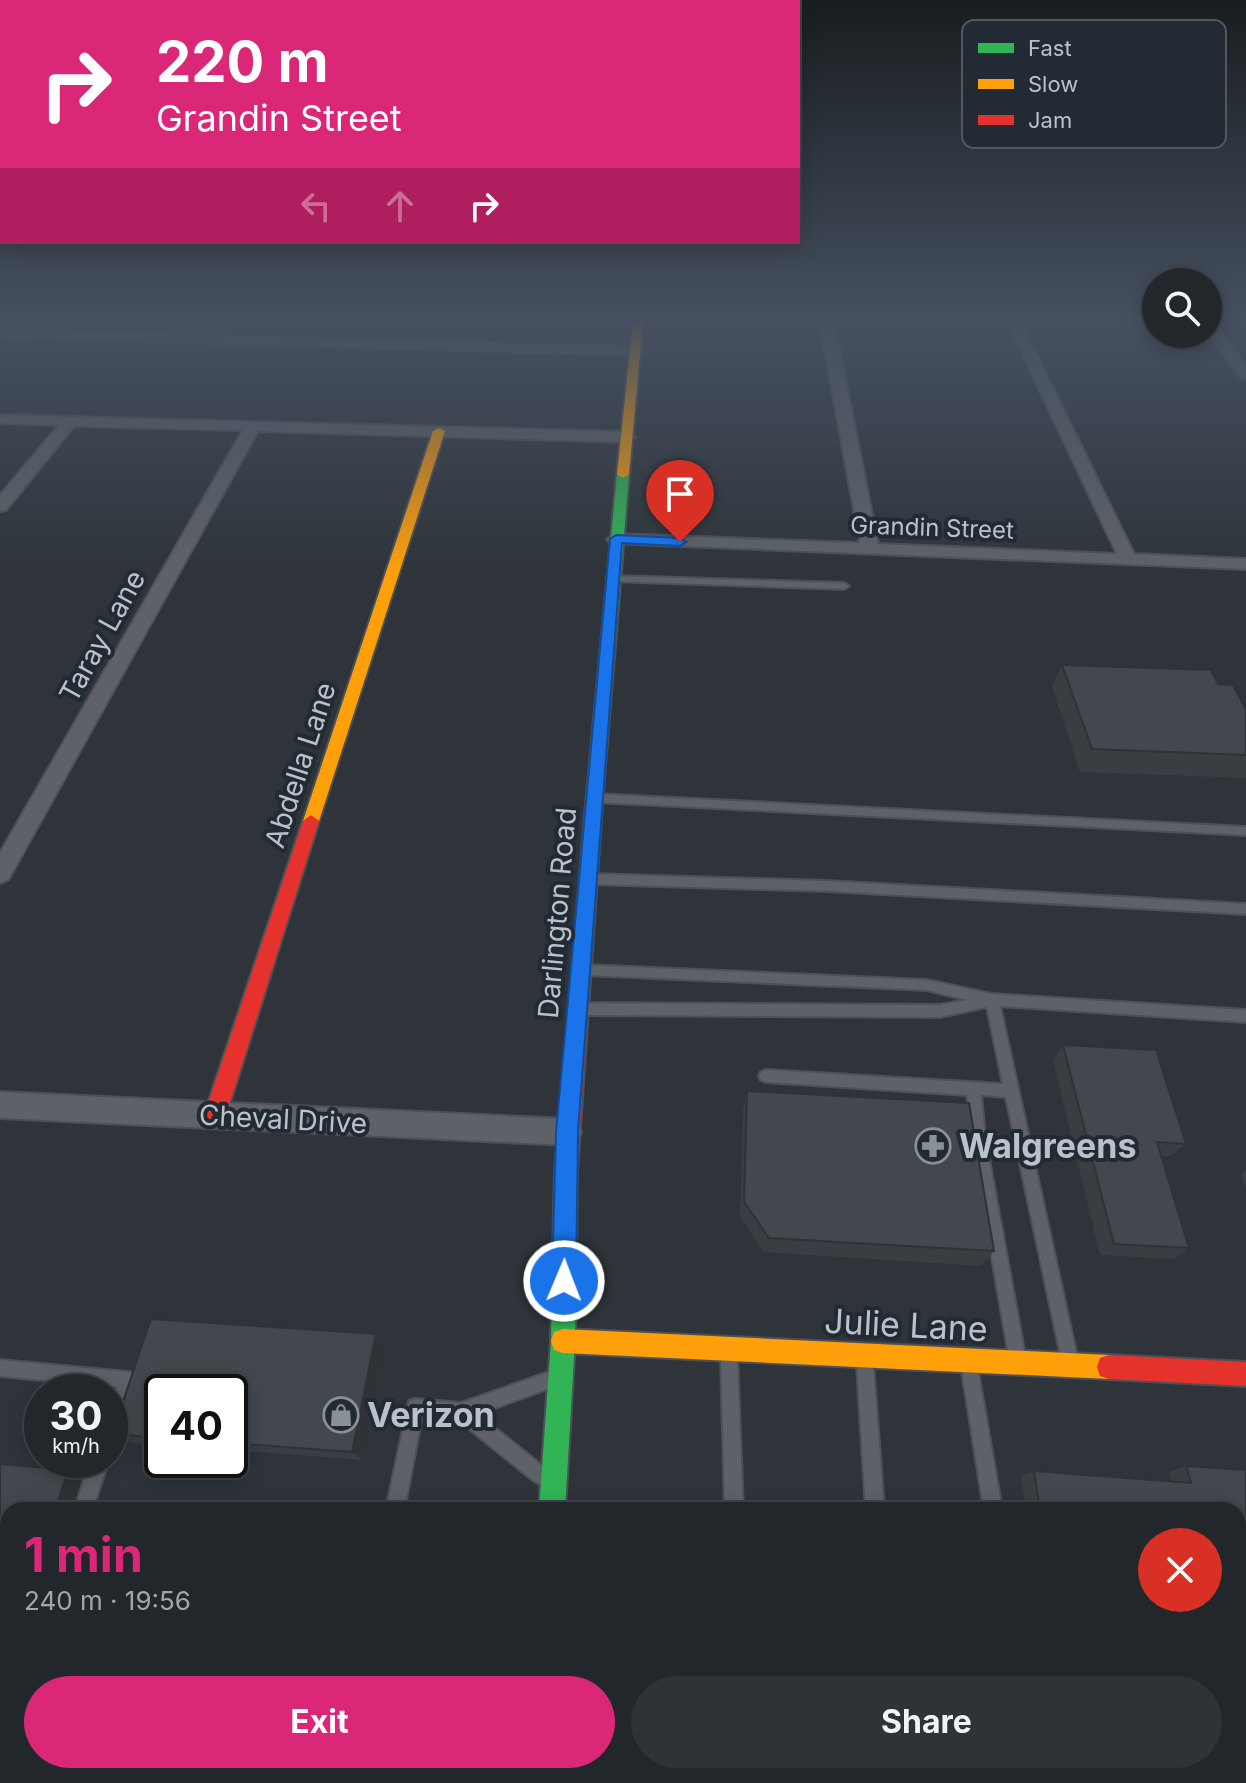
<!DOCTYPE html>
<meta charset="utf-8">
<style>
:root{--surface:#22272c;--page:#2e3338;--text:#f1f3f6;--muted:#a2a5a9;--line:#3f4448;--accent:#db2777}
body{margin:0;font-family:Inter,sans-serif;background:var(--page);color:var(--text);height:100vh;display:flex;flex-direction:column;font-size:30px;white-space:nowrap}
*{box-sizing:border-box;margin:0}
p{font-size:26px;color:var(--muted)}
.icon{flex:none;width:44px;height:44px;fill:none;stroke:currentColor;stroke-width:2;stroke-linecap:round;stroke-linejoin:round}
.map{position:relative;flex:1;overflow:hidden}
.drawer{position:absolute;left:0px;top:1502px;width:1246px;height:282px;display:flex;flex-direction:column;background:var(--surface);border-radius:24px 24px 0 0;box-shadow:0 4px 20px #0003,0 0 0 2px var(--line)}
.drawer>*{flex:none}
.top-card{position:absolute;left:0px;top:0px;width:800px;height:244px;box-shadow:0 4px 20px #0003,0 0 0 2px var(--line);background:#db2777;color:#fff;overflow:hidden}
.tools{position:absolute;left:1142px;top:268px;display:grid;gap:16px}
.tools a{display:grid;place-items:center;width:80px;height:80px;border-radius:50%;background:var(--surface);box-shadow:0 4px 20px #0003,0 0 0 2px var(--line);font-size:40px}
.speed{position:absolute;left:24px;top:1374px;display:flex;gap:16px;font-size:40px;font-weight:700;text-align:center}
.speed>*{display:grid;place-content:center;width:104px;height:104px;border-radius:50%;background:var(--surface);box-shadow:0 4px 20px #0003,0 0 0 2px var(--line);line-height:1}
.speed small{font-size:20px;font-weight:400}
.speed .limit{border:4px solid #111;border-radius:12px;background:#fff;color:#111}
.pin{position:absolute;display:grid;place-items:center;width:68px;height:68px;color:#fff;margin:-82px -34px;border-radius:50% 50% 50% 0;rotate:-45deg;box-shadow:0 0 8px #0007}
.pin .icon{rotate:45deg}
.me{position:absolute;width:88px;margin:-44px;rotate:1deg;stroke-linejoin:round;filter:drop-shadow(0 0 6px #0008)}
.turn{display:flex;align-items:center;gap:28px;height:168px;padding:0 24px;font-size:36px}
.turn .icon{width:104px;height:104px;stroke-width:2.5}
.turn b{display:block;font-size:56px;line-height:68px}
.lanes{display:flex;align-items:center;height:76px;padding:0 24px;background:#0003;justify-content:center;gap:40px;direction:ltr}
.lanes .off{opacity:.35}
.round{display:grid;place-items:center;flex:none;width:84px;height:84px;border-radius:42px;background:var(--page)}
.head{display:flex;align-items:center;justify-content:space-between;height:136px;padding:0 24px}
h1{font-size:48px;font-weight:700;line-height:60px;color:var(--accent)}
.action{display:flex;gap:16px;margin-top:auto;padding:16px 24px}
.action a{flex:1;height:92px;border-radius:48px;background:var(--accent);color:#fff;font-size:32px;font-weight:700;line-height:92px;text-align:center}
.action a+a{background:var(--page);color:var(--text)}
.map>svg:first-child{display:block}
.green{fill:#2b3e3f}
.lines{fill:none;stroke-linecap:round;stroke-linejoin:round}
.lane-casing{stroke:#4c5156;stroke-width:4}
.street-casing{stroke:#4c5156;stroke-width:4}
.fast-casing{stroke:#4c5156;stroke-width:4}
.slow-casing{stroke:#4c5156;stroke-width:4}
.jam-casing{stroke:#4c5156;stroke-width:4}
.lane{fill:#5e6268;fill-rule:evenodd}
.street{fill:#5e6268;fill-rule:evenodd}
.fast{fill:#30b455;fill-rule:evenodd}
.slow{fill:#ff9f0a;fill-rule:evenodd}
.jam{fill:#e5322d;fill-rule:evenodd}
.wall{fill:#3a3e43}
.shaded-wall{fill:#2f3237}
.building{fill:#43484e;stroke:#2f3237;stroke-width:2}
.route{fill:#1a73e8;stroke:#114b97;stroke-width:2}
.labels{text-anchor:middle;stroke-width:8;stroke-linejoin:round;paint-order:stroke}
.far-street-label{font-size:24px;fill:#bac1c9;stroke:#222b34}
.street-label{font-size:28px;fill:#bac1c9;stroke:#222b34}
.near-poi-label{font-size:34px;font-weight:bold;fill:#bac1c9;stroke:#222b34;text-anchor:start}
.near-street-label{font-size:34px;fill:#bac1c9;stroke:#222b34}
.key{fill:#222b34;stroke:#505861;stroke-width:2}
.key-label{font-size:22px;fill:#bac1c9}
</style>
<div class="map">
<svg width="1246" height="1783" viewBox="0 0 1246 1783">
<rect width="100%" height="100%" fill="#2e343a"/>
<path class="green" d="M181,1776H397L382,1783H202L184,1781Z"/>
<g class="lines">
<defs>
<path id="lane" d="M613,576L844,583L849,586L844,589L610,581V577Z
M595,794L1246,827V835L595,802L589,798Z
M591,874L827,881L1246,904V914L827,891L591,884L587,882L585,879L587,876Z
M584,965L927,980L992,994L1246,1010V1022L1000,1006L1077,1357L1075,1363L1069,1365L1063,1363L1061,1357L1006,1097L981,1095L985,1137L1025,1356L1023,1362L1017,1364L1011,1362L1009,1356L971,1137L967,1095L766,1082L761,1080L759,1076L761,1072L766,1070L1003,1084L987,1007L940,1017L580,1015L575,1013L573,1009L575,1005L580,1003L940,1005L967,1000L927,990L584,975L579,974L578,970L579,966Z
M729,1348L735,1350L737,1356L743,1510H725L721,1356L723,1350Z
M865,1357L871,1359L873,1365L884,1510H866L857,1365L859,1359Z
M0,1360L128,1372L134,1374L136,1380L116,1438L110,1441V1407L117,1387L0,1376Z
M970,1363L976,1365L978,1371L1002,1510H984L962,1371L964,1365Z
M552,1371L558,1373L560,1379L558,1385L478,1414L546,1469L549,1475L546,1481L540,1484L534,1481L458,1420L422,1416L404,1510H386L409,1401L415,1399L461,1403Z
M91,1460H109L92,1510H74Z
M0,1620L8,1621V1641L0,1640Z
M80,1776H100L98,1783H78Z
M1040,1776H1060L1061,1783H1041Z"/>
<path id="street" d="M820,323H834L878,544L1117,554L1008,323H1021L1134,554L1246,559V569L610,543L607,539L616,534L860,543Z
M1208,323H1214L1246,365V379L1241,378L1208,333Z
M0,329L636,347L643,351L636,355L0,337Z
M0,415L627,432L635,437L627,442L258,431L8,880L0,883V853L243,430L74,426L6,510L0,511V495L59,425L0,423Z
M0,1092L567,1119L577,1122L581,1132L577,1142L567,1145L0,1118Z"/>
<path id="fast" d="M623,470L629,474L602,804L594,810L586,804L617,474Z
M566,1160L574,1163L577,1171L575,1341L565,1510H539L551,1341L555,1171L558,1163Z"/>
<path id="slow" d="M633,323H643L629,474L623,478L617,474Z
M439,428L445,431L319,821L317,825H305L303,821L433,431Z
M563,1329L1109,1355L1118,1358L1121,1367L1118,1376L1109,1379L563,1353L554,1350L551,1341L554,1332Z
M521,1776H551V1783H521Z"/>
<path id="jam" d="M594,798L602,804L577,1171L574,1179L566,1182L558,1179L555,1171L586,804Z
M311,815L319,821L226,1115L223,1122L215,1125L207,1122L204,1115L303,821Z
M1109,1355L1246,1362V1386L1109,1379L1100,1376L1097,1367L1100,1358Z
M434,1776H468L465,1783H432Z"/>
</defs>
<use href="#lane" class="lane-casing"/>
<use href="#street" class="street-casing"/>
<use href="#fast" class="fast-casing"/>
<use href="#slow" class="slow-casing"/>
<use href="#jam" class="jam-casing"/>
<use href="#lane" class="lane"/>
<use href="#street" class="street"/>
<use href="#fast" class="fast"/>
<use href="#slow" class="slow"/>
<use href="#jam" class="jam"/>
</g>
<path class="wall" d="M1062,665L1218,684L1246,710V778L1080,772L1052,687Z
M1063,1045L1186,1144L1171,1156H1161L1189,1248L1173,1259L1100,1255L1053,1060Z
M747,1091L994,1251L981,1266L764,1252L740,1217L743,1109Z
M1246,1170V1188L1241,1174Z
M151,1319L376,1334L386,1346L363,1460L230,1450V1392H162V1445L132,1443L112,1434Z
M1186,1466L1246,1470V1688L1238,1687V1510H1026L1021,1476L1034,1471L1172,1482L1169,1472Z"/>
<path class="shaded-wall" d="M376,1334L386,1346L363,1460L352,1452Z
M68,1470L83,1475L72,1510H55Z"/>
<path class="building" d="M1062,665L1211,670L1218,684L1233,685L1246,710V755L1092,749Z
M1063,1045L1156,1050L1186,1144L1157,1142L1189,1248L1114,1244Z
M747,1091L969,1103L994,1251L769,1238L744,1202Z
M151,1319L376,1334L352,1452L230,1443V1392H162V1438L112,1434Z
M0,1464L68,1470L55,1510H8V1597L0,1596Z
M1186,1466L1246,1470V1687H1244L1238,1664V1510H1040L1034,1471L1191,1483Z"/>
<linearGradient id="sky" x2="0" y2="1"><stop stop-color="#191d20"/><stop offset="0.56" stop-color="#465060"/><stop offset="1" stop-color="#465060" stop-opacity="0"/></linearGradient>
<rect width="1246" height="572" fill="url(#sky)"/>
<path class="route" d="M616,535L680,538L686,542L680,546L622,543L578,1132L576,1281L572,1290L564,1293L556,1290L552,1281L556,1132L610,539Z"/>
<defs>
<symbol id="pharmacy-ring" viewBox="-11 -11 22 22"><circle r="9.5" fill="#222b34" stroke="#899097" stroke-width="1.5"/><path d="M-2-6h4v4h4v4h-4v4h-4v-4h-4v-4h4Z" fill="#899097"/></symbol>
<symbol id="shop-ring" viewBox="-11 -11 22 22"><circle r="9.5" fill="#222b34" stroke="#899097" stroke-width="1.5"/><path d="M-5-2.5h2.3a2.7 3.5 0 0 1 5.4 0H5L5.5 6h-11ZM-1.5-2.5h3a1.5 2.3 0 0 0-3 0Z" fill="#899097"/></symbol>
</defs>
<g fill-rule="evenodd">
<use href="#pharmacy-ring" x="913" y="1126" width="40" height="40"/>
<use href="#shop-ring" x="321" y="1395" width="40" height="40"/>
</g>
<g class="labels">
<g class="far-street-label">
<text transform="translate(932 528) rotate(2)" y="8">Grandin Street</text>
</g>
<g class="street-label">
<text transform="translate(102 636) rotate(-61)" y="10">Taray Lane</text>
<text transform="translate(300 765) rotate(-72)" y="10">Abdella Lane</text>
<text transform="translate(557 913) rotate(-85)" y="10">Darlington Road</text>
<text transform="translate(283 1119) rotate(3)" y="10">Cheval Drive</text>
</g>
<g class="near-poi-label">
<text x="959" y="1158">Walgreens</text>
<text x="367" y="1427">Verizon</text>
</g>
<g class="near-street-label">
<text transform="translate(906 1325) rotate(3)" y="12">Julie Lane</text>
</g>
</g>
<rect x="962" y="20" width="264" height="128" rx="12" class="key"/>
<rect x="978" y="43" width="36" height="10" fill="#30b455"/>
<rect x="978" y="79" width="36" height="10" fill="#ff9f0a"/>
<rect x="978" y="115" width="36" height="10" fill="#e5322d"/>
<g class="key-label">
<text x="1028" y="56">Fast</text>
<text x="1028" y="92">Slow</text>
<text x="1028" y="128">Jam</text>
</g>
</svg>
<div class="tools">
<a><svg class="icon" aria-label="search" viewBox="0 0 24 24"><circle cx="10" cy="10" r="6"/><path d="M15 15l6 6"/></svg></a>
</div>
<div class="speed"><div>30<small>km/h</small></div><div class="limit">40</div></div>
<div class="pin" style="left:680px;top:542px;background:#d93025"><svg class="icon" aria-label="arrive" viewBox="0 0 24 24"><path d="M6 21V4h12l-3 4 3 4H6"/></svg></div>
<svg class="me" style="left:564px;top:1281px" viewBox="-20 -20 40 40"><circle r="17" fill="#1a73e8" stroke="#fff" stroke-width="3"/><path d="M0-11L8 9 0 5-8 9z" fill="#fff"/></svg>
<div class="top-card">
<div class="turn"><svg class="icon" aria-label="right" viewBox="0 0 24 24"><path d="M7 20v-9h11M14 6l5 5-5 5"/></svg><div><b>220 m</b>Grandin Street</div></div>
<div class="lanes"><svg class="icon off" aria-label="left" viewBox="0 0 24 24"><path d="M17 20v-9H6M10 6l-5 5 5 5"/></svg><svg class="icon off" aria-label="ahead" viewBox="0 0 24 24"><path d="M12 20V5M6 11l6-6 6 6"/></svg><svg class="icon" aria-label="right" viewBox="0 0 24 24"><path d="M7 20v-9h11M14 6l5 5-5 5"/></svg></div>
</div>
<section class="drawer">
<div class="head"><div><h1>1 min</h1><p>240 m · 19:56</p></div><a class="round" style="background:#d93025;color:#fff"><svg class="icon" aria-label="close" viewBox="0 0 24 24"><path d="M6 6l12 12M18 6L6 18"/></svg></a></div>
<div class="action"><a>Exit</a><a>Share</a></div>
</section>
</div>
